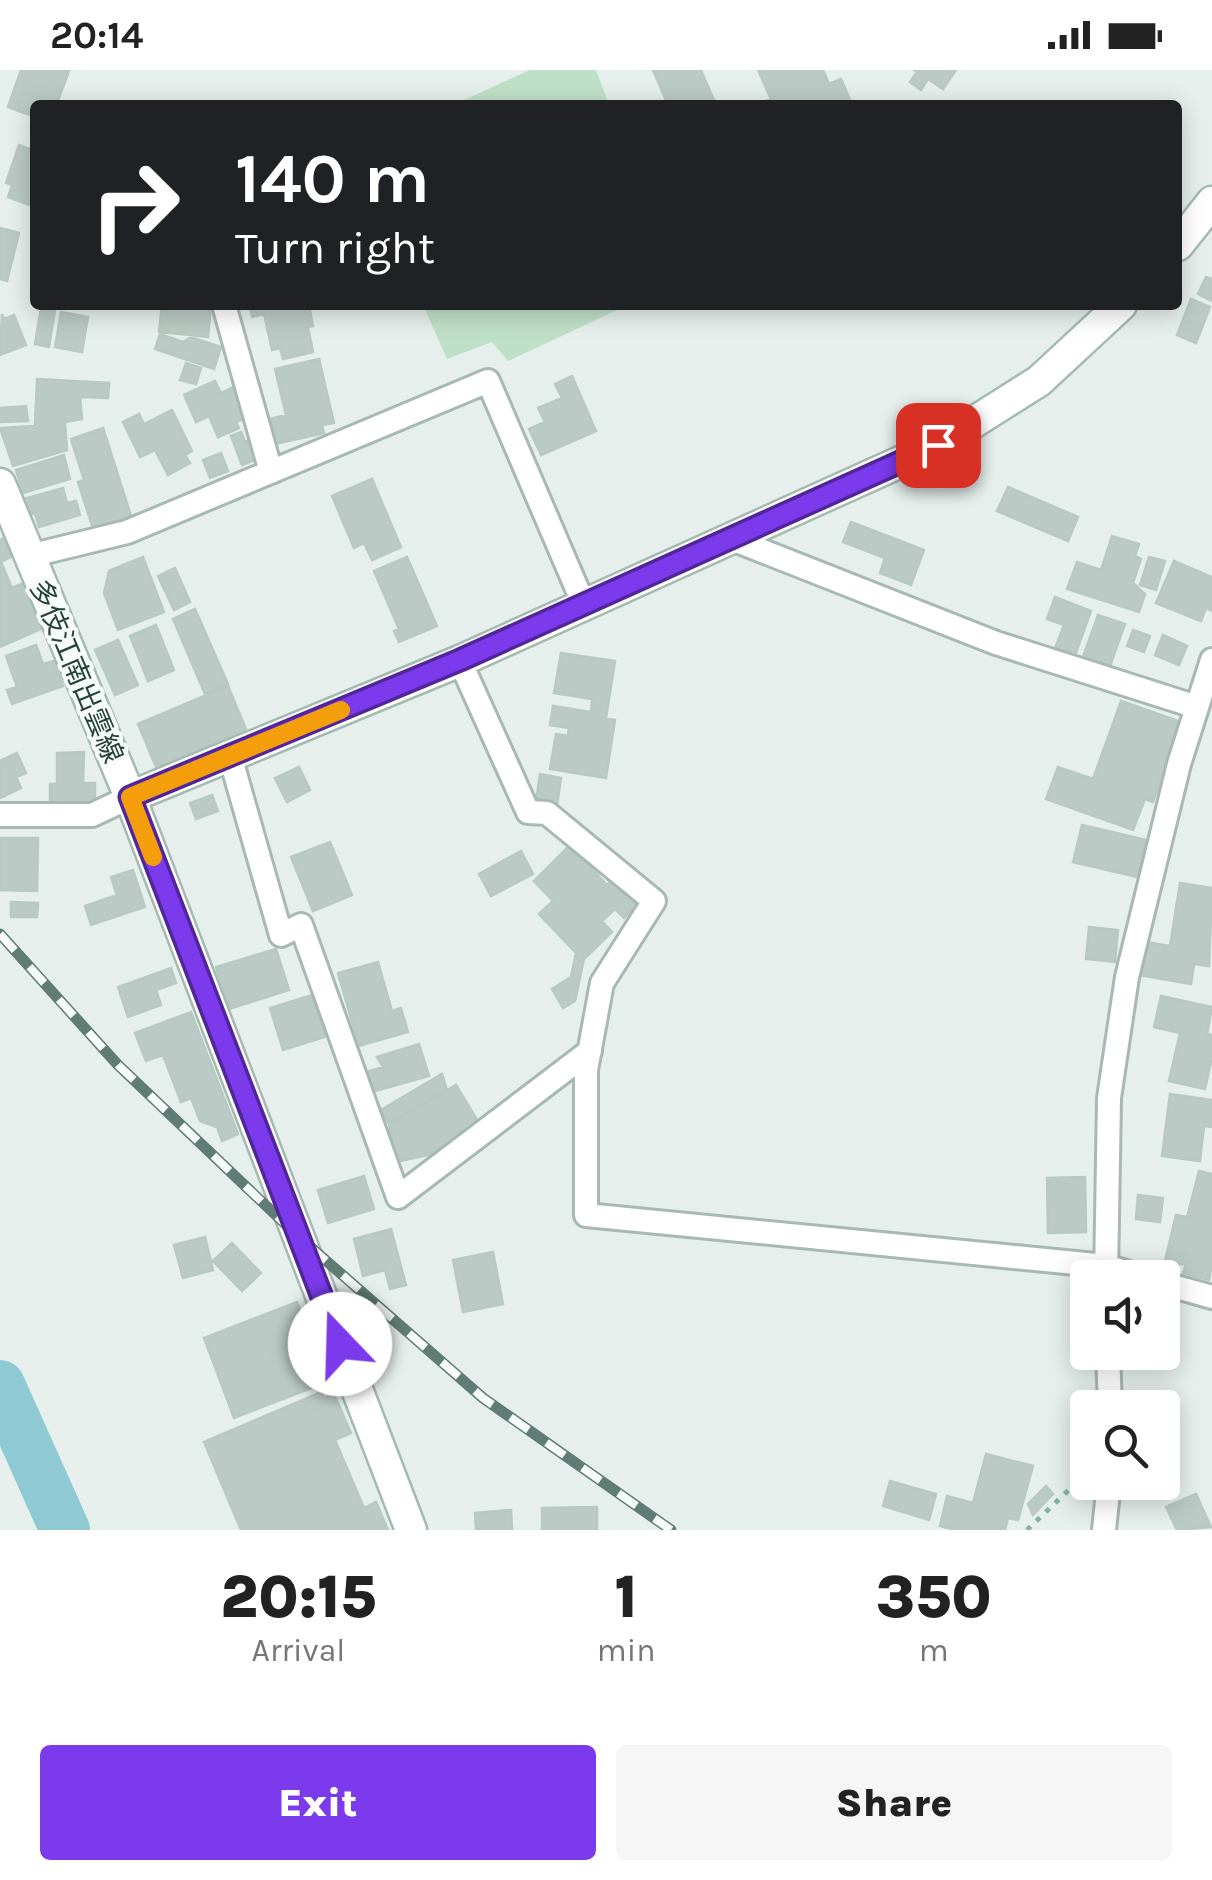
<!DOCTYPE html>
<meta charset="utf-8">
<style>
:root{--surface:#fff;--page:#f6f6f6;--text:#222;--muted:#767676;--accent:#7c3aed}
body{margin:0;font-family:Karla,"Noto Sans JP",sans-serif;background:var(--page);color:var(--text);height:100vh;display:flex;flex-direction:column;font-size:38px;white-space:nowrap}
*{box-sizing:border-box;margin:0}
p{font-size:32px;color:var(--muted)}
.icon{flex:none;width:55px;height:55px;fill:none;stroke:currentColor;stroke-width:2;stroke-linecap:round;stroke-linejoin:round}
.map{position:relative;height:1460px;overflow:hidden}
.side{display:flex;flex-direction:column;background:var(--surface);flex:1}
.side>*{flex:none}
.banner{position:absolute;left:30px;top:30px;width:1152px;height:210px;border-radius:10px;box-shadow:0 5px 25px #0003;background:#202124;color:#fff;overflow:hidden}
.controls{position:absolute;left:1070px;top:1190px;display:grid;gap:20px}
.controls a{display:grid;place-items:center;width:110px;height:110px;border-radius:10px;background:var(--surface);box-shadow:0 5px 25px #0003;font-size:50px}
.pin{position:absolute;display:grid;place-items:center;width:85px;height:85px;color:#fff;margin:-42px;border-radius:20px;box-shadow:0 5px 15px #0006}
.me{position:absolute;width:110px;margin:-55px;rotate:339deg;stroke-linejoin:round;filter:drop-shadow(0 0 8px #0008)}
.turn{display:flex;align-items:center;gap:35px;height:210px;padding:0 40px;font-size:45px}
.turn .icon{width:130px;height:130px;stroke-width:2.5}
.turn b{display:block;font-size:70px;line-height:85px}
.eta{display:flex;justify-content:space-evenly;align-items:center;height:170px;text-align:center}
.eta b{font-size:60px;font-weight:800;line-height:70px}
.cta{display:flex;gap:20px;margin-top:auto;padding:20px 40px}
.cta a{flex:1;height:115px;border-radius:10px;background:var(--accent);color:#fff;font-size:40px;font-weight:800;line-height:115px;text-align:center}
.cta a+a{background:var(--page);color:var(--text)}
.status{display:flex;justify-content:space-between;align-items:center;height:70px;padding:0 50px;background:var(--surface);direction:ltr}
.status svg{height:28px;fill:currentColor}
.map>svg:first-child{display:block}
.green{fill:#bfe0c8}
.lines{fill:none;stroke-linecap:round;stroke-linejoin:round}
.river{stroke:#8ec9d4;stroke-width:50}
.building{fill:#bbcac4;stroke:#b8c9c2;stroke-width:2.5}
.street-casing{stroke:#a8b8b2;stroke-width:28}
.secondary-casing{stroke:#a4bbb3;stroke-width:35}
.path{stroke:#86b3a5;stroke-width:5;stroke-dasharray:5 8;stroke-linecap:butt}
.street{stroke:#fff;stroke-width:22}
.secondary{stroke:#fff;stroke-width:30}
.rail-casing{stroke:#5f7d75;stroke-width:11}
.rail{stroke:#f7fbf9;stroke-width:8;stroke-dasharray:22;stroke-linecap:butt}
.route-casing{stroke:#51269a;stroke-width:25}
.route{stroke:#7c3aed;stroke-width:18}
.slow{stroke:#f59e0b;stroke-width:18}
.labels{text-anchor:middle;stroke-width:8;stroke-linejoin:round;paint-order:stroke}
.street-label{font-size:28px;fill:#24423a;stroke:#f7fbf9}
</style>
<div class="status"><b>20:14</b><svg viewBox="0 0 49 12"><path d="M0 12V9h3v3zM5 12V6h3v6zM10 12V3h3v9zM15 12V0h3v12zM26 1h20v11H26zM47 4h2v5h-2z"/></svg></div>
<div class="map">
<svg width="1212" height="1460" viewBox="0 0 1212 1460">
<rect width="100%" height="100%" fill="#e6efeb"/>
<path class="green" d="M530,0H596L609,35H453Z
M423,235H628L508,291L492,272L447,289Z"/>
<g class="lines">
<path class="river" d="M0,1315L65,1460"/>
</g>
<path class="building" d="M21,0L69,1L57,33L63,35H35V47L8,37Z
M653,0H701L716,35H668Z
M758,0H823L829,14L841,9L851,32L844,35H756L771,29Z
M914,0H956L943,19L928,9L921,20L910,12L917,2Z
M19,75L35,81V137L8,127L12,115L6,113Z
M0,158L19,163L7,211L0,209Z
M1206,207L1212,209V231L1198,224Z
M1191,229L1210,237L1196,273L1177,265Z
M162,235H211L208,267L159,262Z
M250,235H309L313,256L308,257L313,282L283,289L280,278L272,280L264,244L252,247Z
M41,238L55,240L49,277L35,274Z
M61,242L88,247L82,282L55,277Z
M2,244L4,249L14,245L26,275L0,285Z
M160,264L183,272L191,267L221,277L214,299L155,279Z
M319,289L334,353L322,355L324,363L275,374L270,349L286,345L275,299Z
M186,293L201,298L196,314L180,310Z
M572,306L596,361L541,385L529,359L545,352L538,338L562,328L555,314Z
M37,309L109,313L108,328L80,327L82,349L65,352L67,380L13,396L0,358L35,356Z
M215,311L221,323L236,316L250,346L236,352L239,358L218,367L209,346L196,352L184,325Z
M26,336L28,351L0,352V338Z
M172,340L192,381L185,385L190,393L168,405L155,380L140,387L123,352L139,344L144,354Z
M103,358L132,449L94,462L78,412L84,410L71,369Z
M241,362L245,372L254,368L262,387L242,395L231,366Z
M221,383L228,401L210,408L203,390Z
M64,385L70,409L23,423L16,400Z
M372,409L401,477L372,490L364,473L354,478L332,426Z
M1008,417L1078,447L1068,471L997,441Z
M63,418L67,433L76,431L80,445L39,457L35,443L25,446L20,430Z
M851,452L924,480L911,515L880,503L885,488L843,472Z
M1112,466L1139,474L1135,486L1141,489L1133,513L1145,524L1139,542L1067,519L1077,492L1101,500Z
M4,468L11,487L1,492L12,518L24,513L43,558L0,577V470Z
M143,487L164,542L118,560L104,523L109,501Z
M407,487L437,556L399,572L394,561L399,559L374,501Z
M1149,487L1165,491L1156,520L1140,515Z
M1174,491L1212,507V541L1206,538L1201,551L1156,533Z
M175,498L190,532L174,540L158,506Z
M1055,527L1091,541L1074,588L1054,581L1064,555L1047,549Z
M195,539L228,614L205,624L173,549Z
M1098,545L1125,554L1110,596L1083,587Z
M156,555L174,600L148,611L130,566Z
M1133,560L1150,566L1144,582L1127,576Z
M1163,565L1187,576L1179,595L1155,585Z
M118,570L138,615L115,625L95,580Z
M36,575L43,594L54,591L63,616L12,634L7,620L17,617L6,586Z
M561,583L615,591L606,648L615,650L606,708L550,699L556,664L568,666L569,658L550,655L553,636L591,642L592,629L554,623Z
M228,616L246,659L202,678L205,686L168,702L164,693L156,697L138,654Z
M1121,631L1181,652L1153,732L1145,729L1133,760L1046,729L1058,697L1093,709Z
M84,682L83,713H95V736L50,737V714H57V683Z
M17,683L26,703L16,707L21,718L0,728V691Z
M299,697L310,720L287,732L275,708Z
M540,704L561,708L557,735L536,732Z
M212,725L218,741L196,749L190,733Z
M1082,755L1146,770L1137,807L1073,792Z
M0,768H38L37,821L0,820Z
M330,772L352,825L313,841L291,787Z
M570,775L607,815L616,806L641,832L624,848L615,839L602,851L612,862L584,889L575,931L563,938L552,919L571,907L576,883L539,844L553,831L534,811Z
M521,781L533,804L491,826L479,804Z
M133,800L145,837L91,855L85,836L117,825L111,807Z
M1180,813L1212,818L1209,896L1194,894L1191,914L1133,904L1139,871L1170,876Z
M11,832L38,833L37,847H11Z
M1089,857L1118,860L1115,892L1086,889Z
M276,879L289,920L229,939L216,897Z
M378,892L392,941L401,938L408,962L359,976L338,903Z
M171,898L176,913L156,920L161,935L128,947L118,917Z
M312,925L325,967L283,980L270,938Z
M1161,926L1212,937L1207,964L1212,965V987L1205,1019L1169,1011L1180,963L1154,957Z
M191,942L238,1064L222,1071L217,1057L200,1051L191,1028L181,1032L163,985L146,991L135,963Z
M419,974L429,1006L372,1022L366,1002L383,997L377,987Z
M442,1004L447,1020L389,1054L381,1040Z
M456,1015L479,1053L428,1085L395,1092L389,1054Z
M1170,1024L1212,1030V1057L1204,1056L1200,1091L1162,1086Z
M1199,1101L1212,1104V1195L1209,1210L1183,1203L1186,1194L1164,1195L1176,1145L1187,1147Z
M364,1106L374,1139L328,1153L318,1120Z
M1085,1107L1086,1162L1048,1163L1047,1108Z
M1138,1125L1163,1128L1160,1152L1136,1149Z
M391,1159L406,1215L390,1219L385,1200L363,1206L354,1169Z
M205,1167L213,1200L183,1208L174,1175Z
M232,1173L261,1203L242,1221L213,1191Z
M493,1182L503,1234L463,1242L453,1190Z
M297,1232L327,1312L234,1348L204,1268Z
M321,1322L324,1328L334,1324L351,1363L335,1370L364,1438L376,1432L388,1460H241L204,1372Z
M1076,1369L1088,1370V1394L1074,1393Z
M986,1384L1033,1396L1018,1450L1008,1448L1005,1460H956L940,1456L947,1426L973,1433Z
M890,1411L936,1424L929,1450L883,1436Z
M1046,1416L1053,1424L1033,1445L1028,1434Z
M1196,1424L1211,1457L1177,1460L1166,1437Z
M597,1437V1460H542V1438Z
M511,1440L512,1460H476L475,1443Z"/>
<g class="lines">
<defs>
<path id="street" d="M224,235L271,402
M732,469L996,573L1197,637
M29,486L127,462L488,311L584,535
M460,591L528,742L547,743L654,831L602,913L586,1000V1145L1106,1196L1145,1208
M230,686L281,865L301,855L398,1127L590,981
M0,745H92L130,727
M1106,1208L1109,1028L1127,907L1179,694L1212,590
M1162,1213L1212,1227
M1108,1282L1110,1338
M1104,1460L1109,1412"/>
<path id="secondary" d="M1178,175L1212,132
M0,414L130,727L411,1460
M130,727L460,591L938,375L1039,311L1121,235"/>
</defs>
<use href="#street" class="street-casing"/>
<use href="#secondary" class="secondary-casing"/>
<path class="path" d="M1027,1460L1074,1415L1084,1409"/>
<use href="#street" class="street"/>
<use href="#secondary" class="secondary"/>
<defs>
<path id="rail" d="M0,864L118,995L299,1167L483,1328L671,1460"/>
</defs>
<use href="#rail" class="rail-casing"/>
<use href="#rail" class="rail"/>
</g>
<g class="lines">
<defs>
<path id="route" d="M340,1274L130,727L460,590L938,375"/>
</defs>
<use href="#route" class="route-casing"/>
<use href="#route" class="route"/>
<path class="slow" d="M153,787L130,727L341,640"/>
</g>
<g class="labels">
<g class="street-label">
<text transform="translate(77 601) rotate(67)" y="10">多伎江南出雲線</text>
</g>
</g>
</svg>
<div class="controls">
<a><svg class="icon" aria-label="sound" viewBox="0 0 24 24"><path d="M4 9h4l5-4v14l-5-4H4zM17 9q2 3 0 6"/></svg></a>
<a><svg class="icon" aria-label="search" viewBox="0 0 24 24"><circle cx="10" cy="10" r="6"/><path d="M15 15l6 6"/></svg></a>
</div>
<div class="pin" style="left:938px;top:375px;background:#d93025"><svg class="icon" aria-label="arrive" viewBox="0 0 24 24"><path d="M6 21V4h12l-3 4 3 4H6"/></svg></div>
<svg class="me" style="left:340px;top:1274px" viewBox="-20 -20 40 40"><circle r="19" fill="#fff"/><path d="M0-13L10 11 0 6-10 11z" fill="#7c3aed"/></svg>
<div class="banner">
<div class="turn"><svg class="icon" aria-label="right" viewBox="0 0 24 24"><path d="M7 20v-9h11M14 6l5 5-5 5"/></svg><div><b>140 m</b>Turn right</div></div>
</div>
</div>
<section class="side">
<div class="eta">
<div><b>20:15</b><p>Arrival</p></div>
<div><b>1</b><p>min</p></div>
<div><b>350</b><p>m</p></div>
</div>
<div class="cta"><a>Exit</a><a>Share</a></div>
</section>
